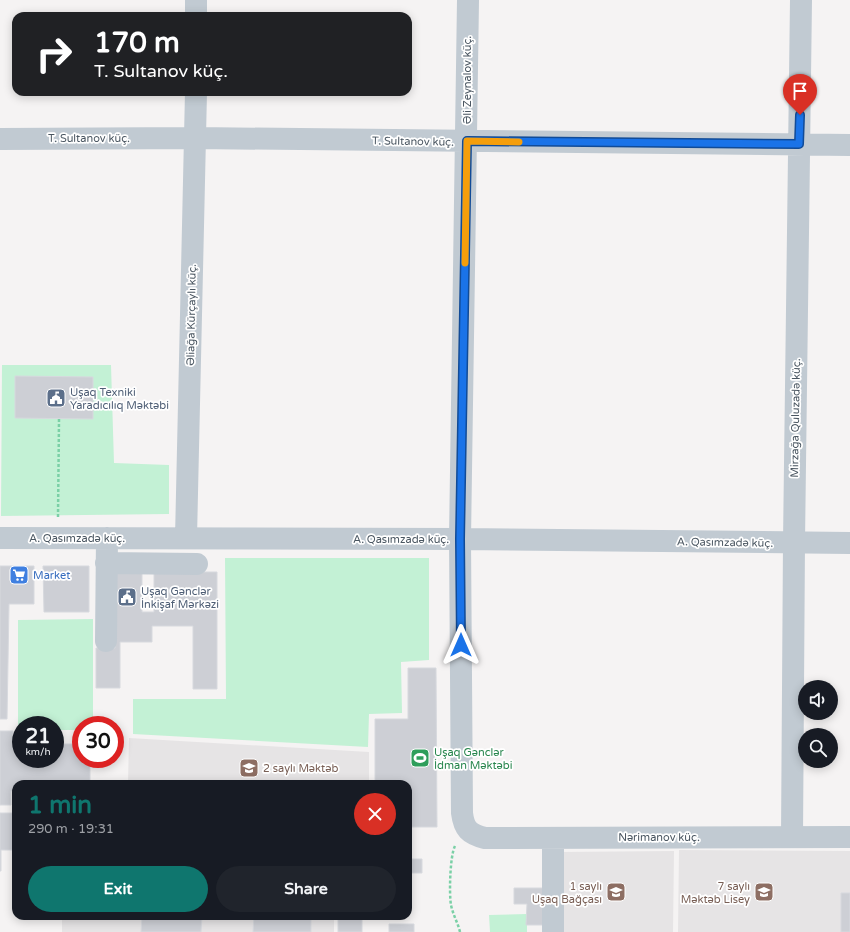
<!DOCTYPE html>
<meta charset="utf-8">
<style>
:root{--surface:#171b24;--page:#20242c;--text:#f1f3f6;--muted:#9ea1a6;--accent:#0f766e}
body{margin:0;font-family:"Varela Round",sans-serif;background:var(--page);color:var(--text);height:100vh;display:flex;flex-direction:column;font-size:15px;white-space:nowrap}
*{box-sizing:border-box;margin:0}
p{font-size:13px;color:var(--muted)}
.icon{flex:none;width:22px;height:22px;fill:none;stroke:currentColor;stroke-width:2;stroke-linecap:round;stroke-linejoin:round}
.map{position:relative;flex:1;overflow:hidden}
.details{position:absolute;left:12px;top:780px;width:400px;height:140px;display:flex;flex-direction:column;background:var(--surface);border-radius:12px;box-shadow:0 2px 10px #0003}
.details>*{flex:none}
.guide{position:absolute;left:12px;top:12px;width:400px;height:84px;border-radius:12px;box-shadow:0 2px 10px #0003;background:#202124;color:#fff;overflow:hidden}
.tools{position:absolute;left:798px;top:680px;display:grid;gap:8px}
.tools a{display:grid;place-items:center;width:40px;height:40px;border-radius:50%;background:var(--surface);box-shadow:0 2px 10px #0003;font-size:20px}
.speed{position:absolute;left:12px;top:716px;display:flex;gap:8px;font-size:20px;font-weight:700;text-align:center}
.speed>*{display:grid;place-content:center;width:52px;height:52px;border-radius:50%;background:var(--surface);box-shadow:0 2px 10px #0003;line-height:1}
.speed small{font-size:10px;font-weight:400}
.speed .limit{border:6px solid #d22;background:#fff;color:#111}
.pin{position:absolute;display:grid;place-items:center;width:34px;height:34px;color:#fff;margin:-41px -17px;border-radius:50% 50% 50% 0;rotate:-45deg;box-shadow:0 0 4px #0007}
.pin .icon{rotate:45deg}
.me{position:absolute;width:44px;margin:-22px;rotate:0deg;stroke-linejoin:round;filter:drop-shadow(0 0 3px #0008)}
.turn{display:flex;align-items:center;gap:14px;height:84px;padding:0 16px;font-size:18px}
.turn .icon{width:52px;height:52px;stroke-width:2.5}
.turn b{display:block;font-size:28px;line-height:34px}
.round{display:grid;place-items:center;flex:none;width:42px;height:42px;border-radius:21px;background:var(--page)}
.head{display:flex;align-items:center;justify-content:space-between;height:68px;padding:0 16px}
h1{font-size:24px;font-weight:800;line-height:30px;color:var(--accent)}
.primary-button{display:flex;gap:8px;margin-top:auto;padding:8px 16px}
.primary-button a{flex:1;height:46px;border-radius:24px;background:var(--accent);color:#fff;font-size:16px;font-weight:800;line-height:46px;text-align:center}
.primary-button a+a{background:var(--page);color:var(--text)}
.map>svg:first-child{display:block}
.education{fill:#e6e4e5}
.green{fill:#c3f1d5}
.building{fill:#cdcfd5;stroke:#d7d9de}
.lines{fill:none;stroke-linecap:round;stroke-linejoin:round}
.path{stroke:#7ad0a6;stroke-width:2.5;stroke-dasharray:3 2;stroke-linecap:butt}
.minor{stroke:#c1cad2;stroke-width:22}
.route-casing{stroke:#114b97;stroke-width:10}
.route{stroke:#1a73e8;stroke-width:7}
.slow{stroke:#f59e0b;stroke-width:7}
.labels{text-anchor:middle;stroke-width:3.5;stroke-linejoin:round;paint-order:stroke}
.street-label{font-size:11px;fill:#4a5661;stroke:#fff}
.service-label{font-size:11px;fill:#4e5e75;stroke:#fff;text-anchor:start}
.shop-label{font-size:11px;fill:#366cbe;stroke:#fff;text-anchor:start}
.leisure-label{font-size:11px;fill:#27864d;stroke:#fff;text-anchor:start}
.education-label{font-size:11px;fill:#785e54;stroke:#fff;text-anchor:end}
</style>
<div class="map">
<svg width="850" height="932" viewBox="0 0 850 932">
<rect width="100%" height="100%" fill="#f5f3f3"/>
<path class="education" d="M129,738L369,752V784H128Z
M679,850L850,851V932H678Z
M674,851L673,932H559L560,852Z
M62,916H334V932H62Z"/>
<path class="green" d="M2,365H111L114,463L169,465V514L1,516Z
M225,558H429V660L401,662L402,713L369,714L368,747L133,734V699H226Z
M93,619V725H81V730H55V725H21V730H18V620Z
M527,914V932H490L489,915Z"/>
<path class="building" d="M15,376L93,377V419L15,418Z
M0,566H34V604H9L7,719H0Z
M43,566H89V612H44Z
M115,570H142V612H154V572H217V689H193V626H152V642H120V688H96V648H115Z
M408,668H436L437,827H408V784H375V719H408Z
M0,731H13V744H21V759H55V744H81V759H90V784H16V791H11V805H0Z
M0,813H16V850H1V871H0Z
M408,859H422V873H408Z
M514,888H546V925H526L527,904H514Z
M841,893H850V932H841Z
M142,916H202L201,932H141Z
M254,916H311V932H253Z
M338,916H362V932H338Z
M389,924H414V932H389Z"/>
<g class="lines">
<path class="path" d="M58,517L59,419
M455,846C450,855 449,894 451,905C453,915 458,923 460,932"/>
<path class="minor" d="M468,0L460,539L462,813C464,829 469,834 485,838L850,837
M196,16V0
M0,139L196,138L850,145
M0,538L460,539L850,543
M186,538L196,92
M106,563L197,564
M106,641L107,538
M792,837L794,542L801,0
M553,838V931"/>
</g>
<g class="lines">
<defs>
<path id="route" d="M461,645L460,539L467,141L799,144L800,115"/>
</defs>
<use href="#route" class="route-casing"/>
<use href="#route" class="route"/>
<path class="slow" d="M465,263L467,141L519,142"/>
</g>
<defs>
<symbol id="civic-square" viewBox="-11 -11 22 22"><rect x="-9" y="-9" width="18" height="18" rx="4" fill="#5c6f8a" stroke="#fff"/><path d="M-.6-6.5H3V-4.5H.6V-3L4-1V1h2V6H-6V1h2V-1L-.6-3ZM-1.2 2.5V6h2.4V2.5Z" fill="#fff"/></symbol>
<symbol id="supermarket-square" viewBox="-11 -11 22 22"><rect x="-9" y="-9" width="18" height="18" rx="4" fill="#3f7fe0" stroke="#fff"/><path d="M-6-5.5h2.5l.6 2H6L4.5 2H-2.5L-4.4-4H-6ZM-1.5 3.2a1.3 1.3 0 1 0 .1 0ZM3 3.2a1.3 1.3 0 1 0 .1 0Z" fill="#fff"/></symbol>
<symbol id="stadium-square" viewBox="-11 -11 22 22"><rect x="-9" y="-9" width="18" height="18" rx="4" fill="#2e9e5b" stroke="#fff"/><path d="M0-5a6.5 5 0 1 0 0 10a6.5 5 0 1 0 0-10ZM-3.5-1.8h7v3.6h-7Z" fill="#fff"/></symbol>
<symbol id="school-square" viewBox="-11 -11 22 22"><rect x="-9" y="-9" width="18" height="18" rx="4" fill="#8d6e63" stroke="#fff"/><path d="M0-5L7-2L0 1L-7-2ZM-4 1L0 2.5L4 1V4Q0 6-4 4Z" fill="#fff"/></symbol>
</defs>
<g fill-rule="evenodd">
<use href="#civic-square" x="45" y="387" width="22" height="22"/>
<use href="#supermarket-square" x="8" y="564" width="22" height="22"/>
<use href="#civic-square" x="116" y="586" width="22" height="22"/>
<use href="#stadium-square" x="409" y="747" width="22" height="22"/>
<use href="#school-square" x="238" y="757" width="22" height="22"/>
<use href="#school-square" x="605" y="881" width="22" height="22"/>
<use href="#school-square" x="753" y="881" width="22" height="22"/>
</g>
<g class="labels">
<g class="street-label">
<text transform="translate(467 80) rotate(-90)" y="4">Əli Zeynalov küç.</text>
<text x="89" y="142">T. Sultanov küç.</text>
<text transform="translate(413 141) rotate(1)" y="4">T. Sultanov küç.</text>
<text transform="translate(191 315) rotate(-89)" y="4">Əliağa Kürçaylı küç.</text>
<text transform="translate(795 418) rotate(-89)" y="4">Mirzağa Quluzadə küç.</text>
<text x="77" y="542">A. Qasımzadə küç.</text>
<text x="401" y="543">A. Qasımzadə küç.</text>
<text transform="translate(725 542) rotate(1)" y="4">A. Qasımzadə küç.</text>
<text x="659" y="841">Nərimanov küç.</text>
</g>
<g class="service-label">
<text x="70" y="396">Uşaq Texniki<tspan x="70" dy="13">Yaradıcılıq Məktəbi</tspan></text>
<text x="141" y="595">Uşaq Gənclər<tspan x="141" dy="13">İnkişaf Mərkəzi</tspan></text>
</g>
<g class="shop-label">
<text x="33" y="579">Market</text>
</g>
<g class="leisure-label">
<text x="434" y="756">Uşaq Gənclər<tspan x="434" dy="13">İdman Məktəbi</tspan></text>
</g>
<g class="education-label">
<text x="263" y="772" text-anchor="start">2 saylı Məktəb</text>
<text x="602" y="890">1 saylı<tspan x="602" dy="13">Uşaq Bağçası</tspan></text>
<text x="750" y="890">7 saylı<tspan x="750" dy="13">Məktəb Lisey</tspan></text>
</g>
</g>
</svg>
<div class="tools">
<a><svg class="icon" aria-label="sound" viewBox="0 0 24 24"><path d="M4 9h4l5-4v14l-5-4H4zM17 9q2 3 0 6"/></svg></a>
<a><svg class="icon" aria-label="search" viewBox="0 0 24 24"><circle cx="10" cy="10" r="6"/><path d="M15 15l6 6"/></svg></a>
</div>
<div class="speed"><div>21<small>km/h</small></div><div class="limit">30</div></div>
<div class="pin" style="left:800px;top:115px;background:#d93025"><svg class="icon" aria-label="arrive" viewBox="0 0 24 24"><path d="M6 21V4h12l-3 4 3 4H6"/></svg></div>
<svg class="me" style="left:461px;top:645px" viewBox="-20 -20 40 40"><path d="M0-17L14 15 0 8-14 15z" fill="#1a73e8" stroke="#fff" stroke-width="4"/></svg>
<div class="guide">
<div class="turn"><svg class="icon" aria-label="right" viewBox="0 0 24 24"><path d="M7 20v-9h11M14 6l5 5-5 5"/></svg><div><b>170 m</b>T. Sultanov küç.</div></div>
</div>
<section class="details">
<div class="head"><div><h1>1 min</h1><p>290 m · 19:31</p></div><a class="round" style="background:#d93025;color:#fff"><svg class="icon" aria-label="close" viewBox="0 0 24 24"><path d="M6 6l12 12M18 6L6 18"/></svg></a></div>
<div class="primary-button"><a>Exit</a><a>Share</a></div>
</section>
</div>
